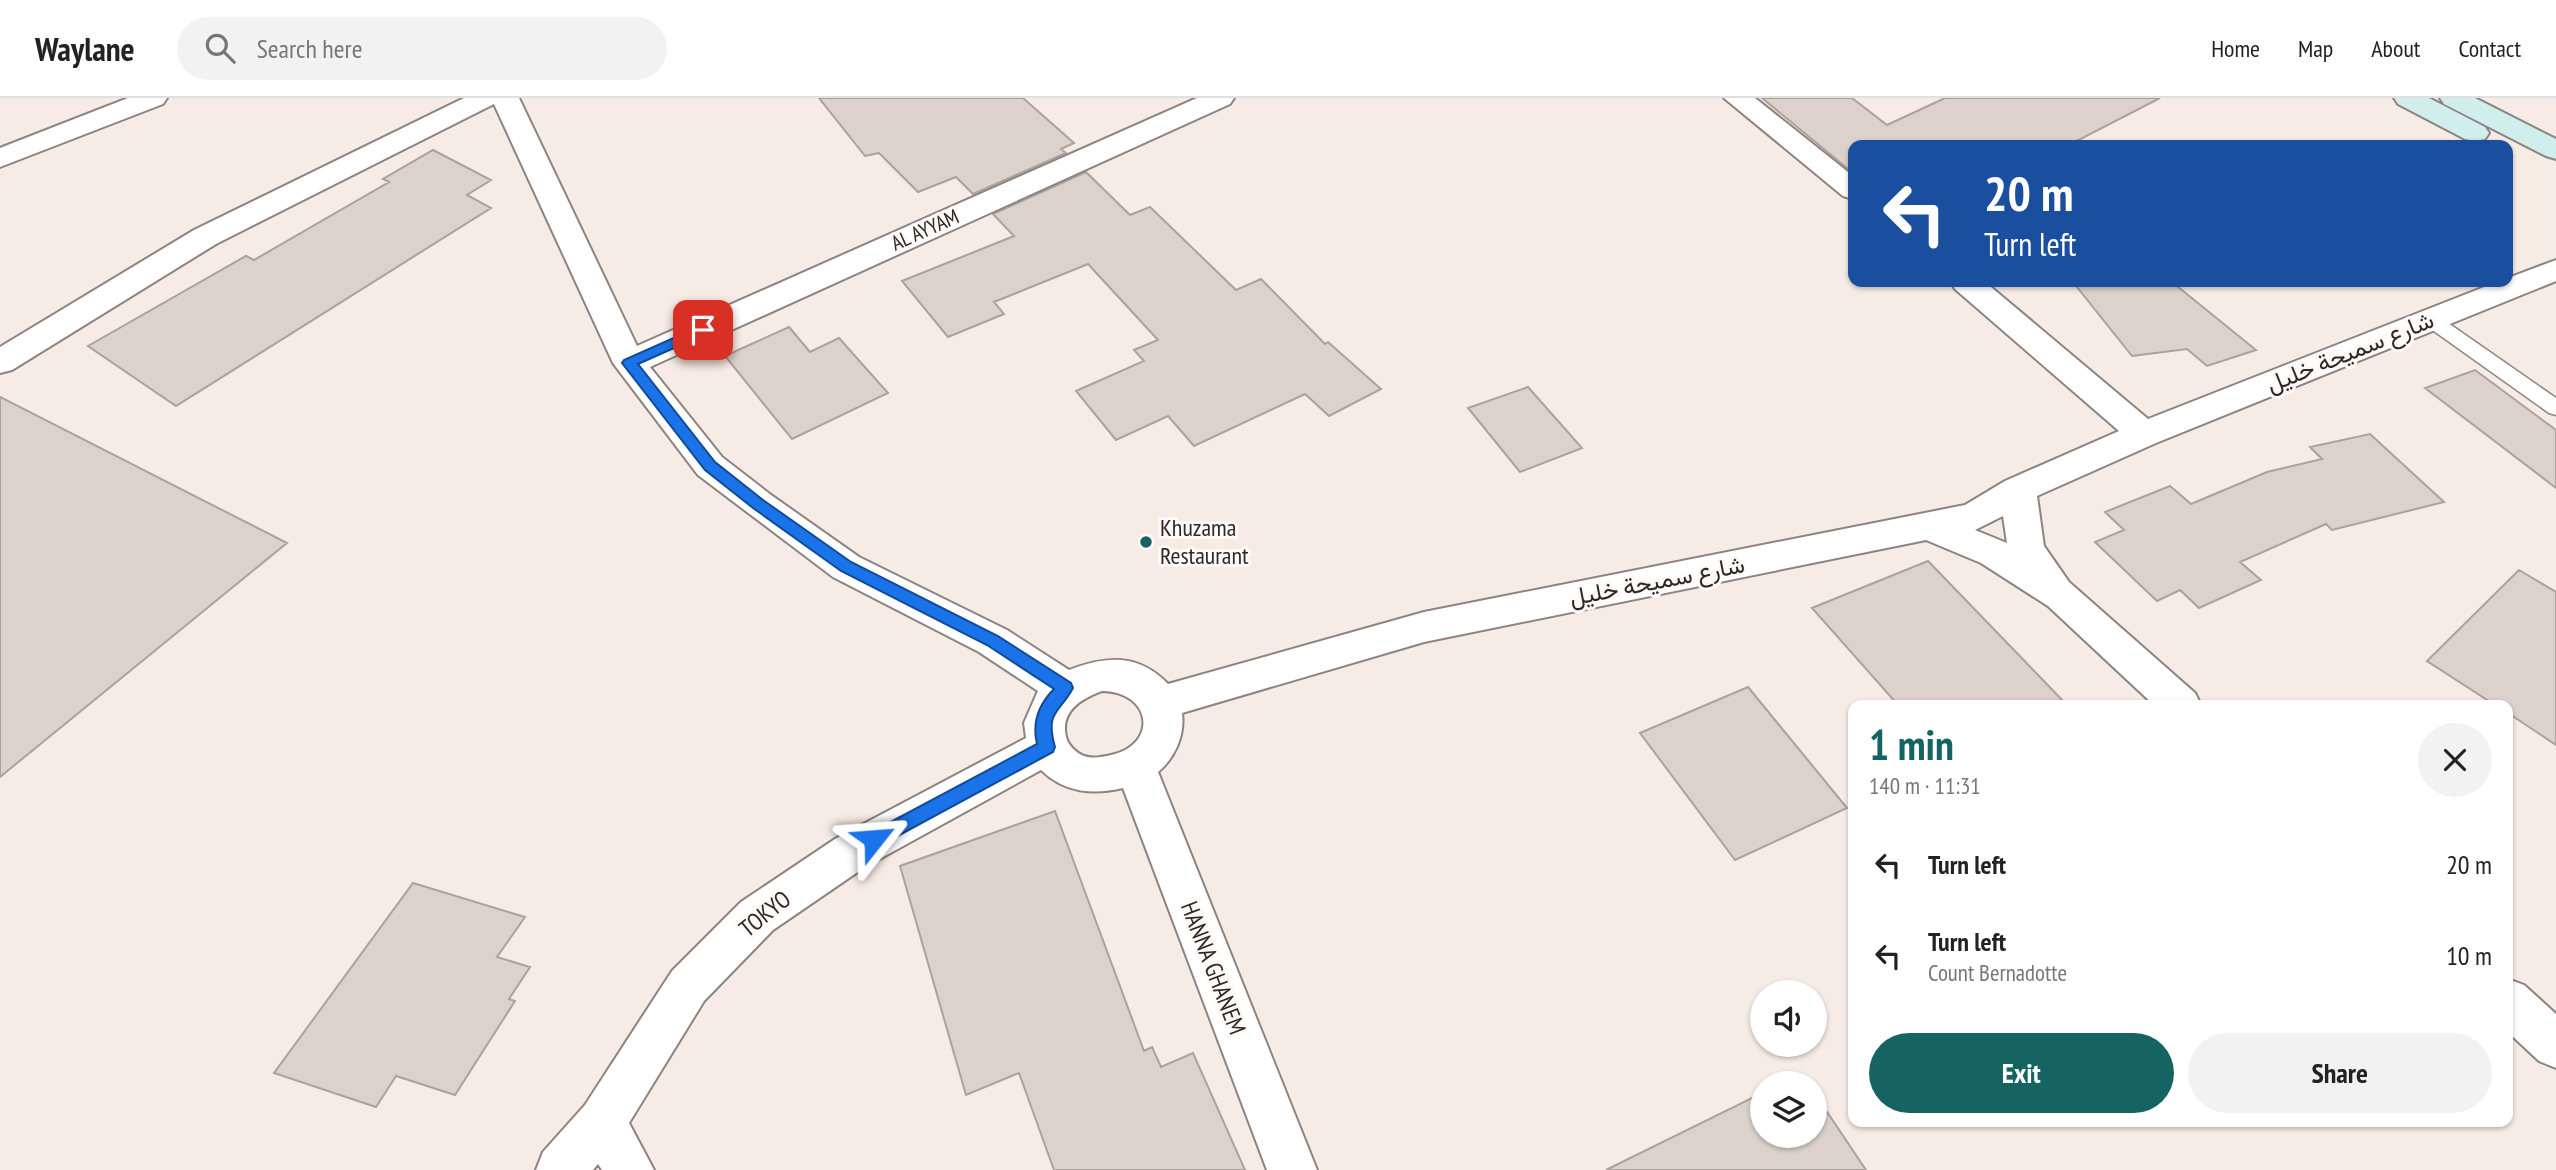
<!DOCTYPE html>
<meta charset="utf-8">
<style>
:root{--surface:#fff;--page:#f2f2f2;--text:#222;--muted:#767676;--line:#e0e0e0;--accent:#156461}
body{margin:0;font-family:"PT Sans Narrow",Vazirmatn,sans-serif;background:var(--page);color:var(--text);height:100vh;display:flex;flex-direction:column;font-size:26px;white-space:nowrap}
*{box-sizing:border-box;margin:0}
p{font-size:23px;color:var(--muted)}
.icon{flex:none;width:38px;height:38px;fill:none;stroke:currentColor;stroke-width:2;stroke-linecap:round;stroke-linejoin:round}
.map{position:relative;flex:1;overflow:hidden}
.sheet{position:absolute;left:1848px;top:602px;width:665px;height:427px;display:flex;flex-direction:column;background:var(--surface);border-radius:14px;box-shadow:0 2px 5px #0004}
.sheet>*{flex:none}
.hud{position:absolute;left:1848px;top:42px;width:665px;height:147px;border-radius:14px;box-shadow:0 2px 5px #0004;background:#1a4fa0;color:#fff;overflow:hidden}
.fabs{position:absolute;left:1750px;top:882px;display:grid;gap:14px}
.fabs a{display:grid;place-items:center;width:77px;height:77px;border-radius:50%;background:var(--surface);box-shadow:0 2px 5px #0004;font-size:35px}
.pin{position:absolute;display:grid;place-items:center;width:60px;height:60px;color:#fff;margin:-30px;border-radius:14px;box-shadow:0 4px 10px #0006}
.me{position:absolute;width:77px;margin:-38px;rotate:62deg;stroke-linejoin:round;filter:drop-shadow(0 0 5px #0008)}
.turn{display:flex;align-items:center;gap:24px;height:147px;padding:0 21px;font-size:32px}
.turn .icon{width:91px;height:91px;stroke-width:2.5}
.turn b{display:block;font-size:49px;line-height:60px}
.round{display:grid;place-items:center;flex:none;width:74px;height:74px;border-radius:37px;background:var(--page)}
.summary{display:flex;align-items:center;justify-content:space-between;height:119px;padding:0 21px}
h1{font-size:42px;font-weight:800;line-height:52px;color:var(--accent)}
.cta{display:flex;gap:14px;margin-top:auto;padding:14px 21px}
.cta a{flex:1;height:80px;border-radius:42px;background:var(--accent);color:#fff;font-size:28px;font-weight:800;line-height:80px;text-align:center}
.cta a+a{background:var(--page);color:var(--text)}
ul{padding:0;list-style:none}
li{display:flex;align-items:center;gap:21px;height:91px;padding:0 21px}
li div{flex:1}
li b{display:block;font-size:26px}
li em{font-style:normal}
header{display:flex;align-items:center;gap:42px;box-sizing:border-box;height:98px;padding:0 35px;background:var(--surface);border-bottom:2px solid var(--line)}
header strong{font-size:33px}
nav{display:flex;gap:38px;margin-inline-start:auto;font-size:24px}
.search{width:490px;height:63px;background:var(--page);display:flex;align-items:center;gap:18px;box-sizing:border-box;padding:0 24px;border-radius:38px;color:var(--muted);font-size:26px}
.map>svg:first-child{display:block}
.building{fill:#dcd1cb;stroke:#aca19b;stroke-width:2}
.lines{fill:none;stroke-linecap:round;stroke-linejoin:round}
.service-casing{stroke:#8e837e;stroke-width:3}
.minor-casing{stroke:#8e837e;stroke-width:4}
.secondary-casing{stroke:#8e837e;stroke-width:4}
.service{fill:#fff;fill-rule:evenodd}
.minor{fill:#fff;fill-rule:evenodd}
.secondary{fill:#d0eeec;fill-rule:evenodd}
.route{fill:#1a73e8;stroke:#114b97;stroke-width:2}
.poi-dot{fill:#156461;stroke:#fffaf7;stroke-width:2.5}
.labels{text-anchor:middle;stroke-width:6;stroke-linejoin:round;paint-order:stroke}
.far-street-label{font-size:21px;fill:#2c2826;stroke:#fffaf7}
.street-label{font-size:24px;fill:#2c2826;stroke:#fffaf7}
.poi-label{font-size:24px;fill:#2c2826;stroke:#fffaf7;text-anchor:start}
</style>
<header>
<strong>Waylane</strong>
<div class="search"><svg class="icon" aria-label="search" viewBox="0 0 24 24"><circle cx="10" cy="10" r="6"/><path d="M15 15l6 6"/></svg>Search here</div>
<nav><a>Home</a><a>Map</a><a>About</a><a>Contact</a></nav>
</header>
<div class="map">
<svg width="2556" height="1072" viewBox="0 0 2556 1072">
<rect width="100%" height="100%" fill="#f7ebe5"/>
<path class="building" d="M819,0H1023L1074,45L1061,51L1066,55L973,96L956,79L918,94L879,55L865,58Z
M1762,0H1852L1887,27L1945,0H2160L2069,47H1853V75Z
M433,52L491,82L467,97L491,110L176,308L88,248L246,158L254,162L389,84L383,81Z
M1086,74L1130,117L1150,109L1236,192L1261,181L1325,246L1328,244L1381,291L1329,318L1305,296L1194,348L1168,318L1116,342L1076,293L1144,263L1134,252L1158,242L1088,166L994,204L1004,216L948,239L902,183L1014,138L993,116Z
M2073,184H2172L2256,252L2207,268L2187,251L2132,258Z
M789,229L810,254L839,240L888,295L792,341L725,258Z
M2475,272L2556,332V390L2425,290Z
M1528,289L1582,350L1520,374L1468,310Z
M0,299L287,445L0,679Z
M2370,336L2444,404L2332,432L2326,426L2240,464L2261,482L2199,510L2180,492L2157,503L2095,444L2124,432L2105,414L2170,388L2191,406L2267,374L2322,361L2310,349Z
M1928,463L2067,607H1898L1812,510Z
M2519,472L2556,494V647L2508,615V607H2495L2427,563Z
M1748,589L1847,710L1735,762L1640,635Z
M1055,713L1144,953L1152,949L1161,969L1193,955L1245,1072H1054L1019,975L966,997L900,768Z
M413,785L525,819L497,859L530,869L509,901L515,903L455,997L396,978L376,1009L274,975Z
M1762,995V1038H1815V996L1866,1072H1606Z"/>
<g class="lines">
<defs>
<path id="service" d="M2431,216L2438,218L2556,300V317L2549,315L2424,226L2422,222L2424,218Z"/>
<path id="minor" d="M128,0H167L163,6L0,69V50Z
M464,0H519L637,248L1197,0H1234L1230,6L650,269L722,359L771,397L859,459L1007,532L1069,572C1106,558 1138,555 1168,586L1424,514L1965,407L2005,383L2119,333L1955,191L1951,184H1985L2148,321L2497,184H2508V180L2556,162V183L2156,345L2037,398L2044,448L2069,484L2195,595L2201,607H2154L2048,508L1981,465L1926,442L1424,544L1182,615C1185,637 1175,660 1158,674L1317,1072H1267L1123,690C1093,697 1065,695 1041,672L865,769L773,832L704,903L629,1025L654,1072H602L598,1066L593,1072H536L543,1054L585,1007L672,873L741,804L835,741L1026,640L1024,625L1038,593L979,554L833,479L698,377L613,265L494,6L216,146L12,272L0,275V249L194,132ZM2003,418L2007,445L1975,432ZM1102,593C1153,594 1158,647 1111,657C1102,659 1093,661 1084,658C1076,655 1068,647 1066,639C1060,613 1081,601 1102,593Z
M1724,0H1755L1853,78V101L1843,98Z
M2508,881L2524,887L2556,916V970L2539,963L2508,934Z"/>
<path id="secondary" d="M2394,0H2429L2485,29L2489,35L2485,41L2475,43L2465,41L2398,6Z
M2440,0H2475L2556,41V61L2546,58L2444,6Z"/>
</defs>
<use href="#service" class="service-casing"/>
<use href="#minor" class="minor-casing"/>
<use href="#secondary" class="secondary-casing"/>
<use href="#service" class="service"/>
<use href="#minor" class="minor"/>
<use href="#secondary" class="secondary"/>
</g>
<path class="route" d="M703,227L710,232L708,235L638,266L715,364L763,402L851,464L998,538L1071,585L1073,590C1059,616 1045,613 1055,649L1053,654L881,747L874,749L868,747L865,741L868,736L1037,646C1032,625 1039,606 1054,591L987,547L841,473L753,410L705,372L622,265L624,262Z"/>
<circle class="poi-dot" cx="1146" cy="444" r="7"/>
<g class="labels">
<g class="far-street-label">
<text transform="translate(925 132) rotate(-24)" y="7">AL AYYAM</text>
</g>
<g class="street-label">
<text transform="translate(2350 254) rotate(-22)" y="8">شارع سميحة خليل</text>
<text transform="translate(1657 483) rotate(-11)" y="8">شارع سميحة خليل</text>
<text transform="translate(765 816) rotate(-39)" y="8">TOKYO</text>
<text transform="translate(1213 870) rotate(69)" y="8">HANNA GHANEM</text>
</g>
<g class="poi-label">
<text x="1160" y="438">Khuzama<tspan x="1160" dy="28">Restaurant</tspan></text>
</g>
</g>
</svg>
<div class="fabs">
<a><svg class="icon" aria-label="sound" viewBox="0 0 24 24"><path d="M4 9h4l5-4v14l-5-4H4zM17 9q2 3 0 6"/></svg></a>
<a><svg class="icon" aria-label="layers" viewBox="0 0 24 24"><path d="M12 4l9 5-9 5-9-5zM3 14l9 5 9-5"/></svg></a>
</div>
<div class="pin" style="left:703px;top:232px;background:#d93025"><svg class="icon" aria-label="arrive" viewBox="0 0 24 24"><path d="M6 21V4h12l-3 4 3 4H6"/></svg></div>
<svg class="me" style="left:874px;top:741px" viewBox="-20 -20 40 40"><path d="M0-17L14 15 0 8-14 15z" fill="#1a73e8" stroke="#fff" stroke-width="4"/></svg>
<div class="hud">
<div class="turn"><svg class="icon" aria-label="left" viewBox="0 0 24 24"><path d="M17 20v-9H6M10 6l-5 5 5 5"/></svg><div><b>20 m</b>Turn left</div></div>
</div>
<section class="sheet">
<div class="summary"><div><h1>1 min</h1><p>140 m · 11:31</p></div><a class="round"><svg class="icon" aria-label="close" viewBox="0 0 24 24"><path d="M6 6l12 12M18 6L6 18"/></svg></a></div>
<ul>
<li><svg class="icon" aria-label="left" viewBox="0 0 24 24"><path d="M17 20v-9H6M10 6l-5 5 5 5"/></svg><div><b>Turn left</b></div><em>20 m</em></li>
<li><svg class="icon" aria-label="left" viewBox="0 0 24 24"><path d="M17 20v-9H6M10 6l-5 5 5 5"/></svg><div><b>Turn left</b><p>Count Bernadotte</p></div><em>10 m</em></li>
</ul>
<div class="cta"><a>Exit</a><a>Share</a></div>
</section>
</div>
